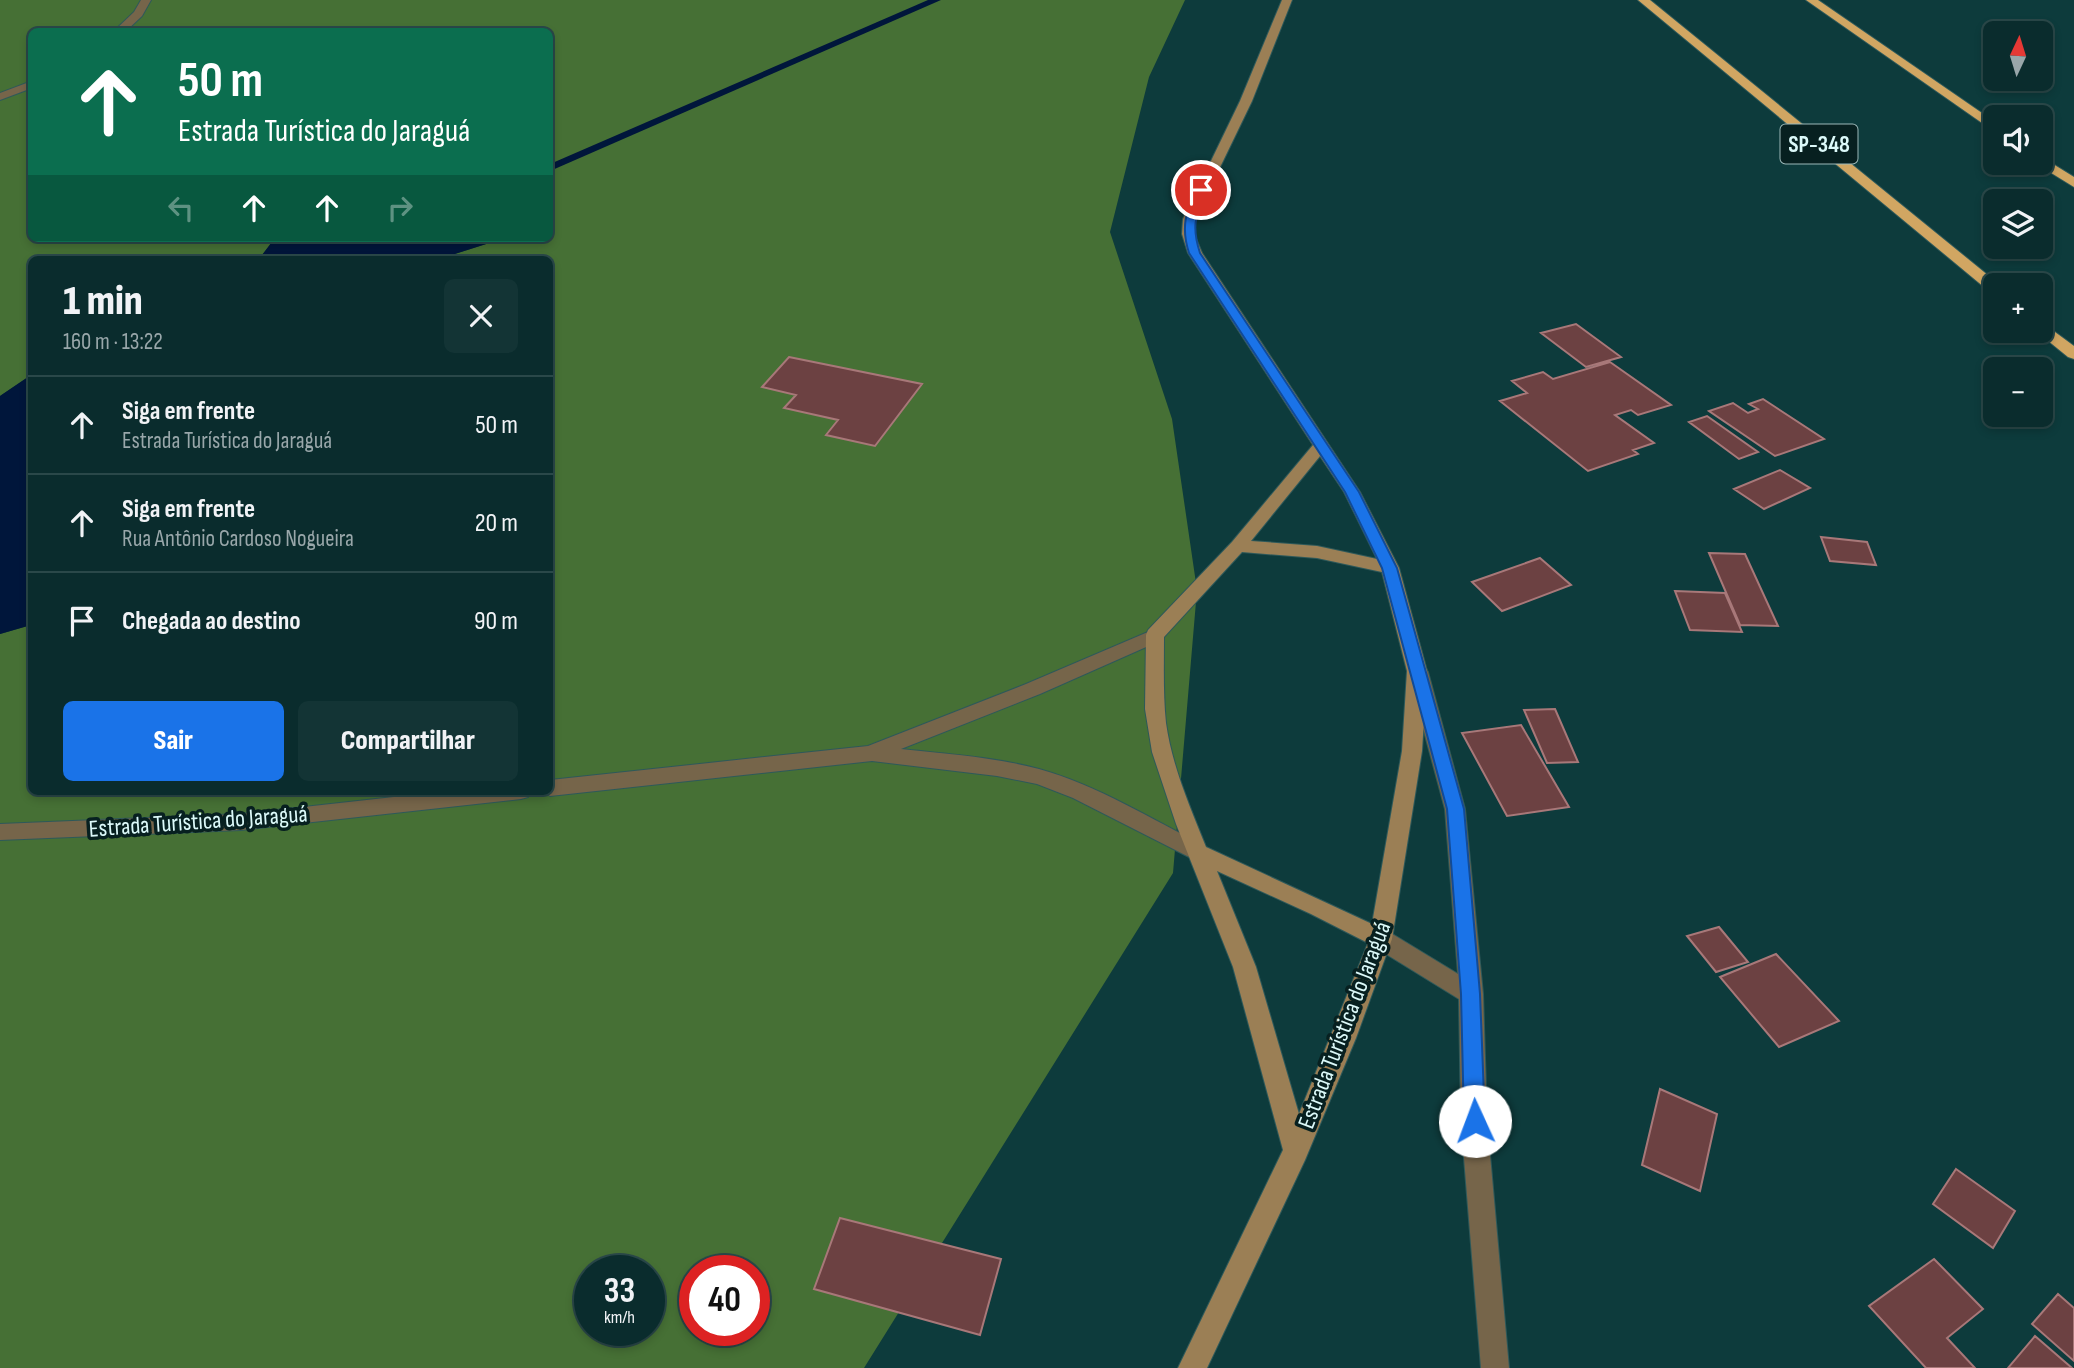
<!DOCTYPE html>
<html lang="pt">
<meta charset="utf-8">
<style>
:root{--surface:#0a2c2d;--page:#133435;--text:#f1f3f6;--muted:#99a7aa;--line:#2a4849;--accent:#1a73e8}
body{margin:0;font-family:"Sofia Sans Condensed",sans-serif;background:var(--page);color:var(--text);height:100vh;display:flex;flex-direction:column;font-size:26px;white-space:nowrap}
*{box-sizing:border-box;margin:0}
p{font-size:23px;color:var(--muted)}
.icon{flex:none;width:38px;height:38px;fill:none;stroke:currentColor;stroke-width:2;stroke-linecap:round;stroke-linejoin:round}
.map{position:relative;flex:1;overflow:hidden}
.sheet{position:absolute;left:28px;top:256px;width:525px;height:539px;display:flex;flex-direction:column;background:var(--surface);border-radius:10px;box-shadow:0 4px 10px #0003,0 0 0 2px var(--line)}
.sheet>*{flex:none}
.hud{position:absolute;left:28px;top:28px;width:525px;height:214px;border-radius:10px;box-shadow:0 4px 10px #0003,0 0 0 2px var(--line);background:#0b6e4f;color:#fff;overflow:hidden}
.needle{width:46px;rotate:4deg}
.tools{position:absolute;left:1983px;top:21px;display:grid;gap:14px}
.tools a{display:grid;place-items:center;width:70px;height:70px;border-radius:10px;background:var(--surface);box-shadow:0 4px 10px #0003,0 0 0 2px var(--line);font-size:35px}
.speed{position:absolute;left:574px;top:1255px;display:flex;gap:14px;font-size:35px;font-weight:700;text-align:center}
.speed>*{display:grid;place-content:center;width:91px;height:91px;border-radius:50%;background:var(--surface);box-shadow:0 4px 10px #0003,0 0 0 2px var(--line);line-height:1}
.speed small{font-size:18px;font-weight:400}
.speed .limit{border:10px solid #d22;background:#fff;color:#111}
.pin{position:absolute;display:grid;place-items:center;width:60px;height:60px;color:#fff;margin:-30px;border:4px solid #fff;border-radius:50%;box-shadow:0 2px 7px #0007}
.me{position:absolute;width:77px;margin:-38px;rotate:358deg;stroke-linejoin:round;filter:drop-shadow(0 0 5px #0008)}
.turn{display:flex;align-items:center;gap:24px;height:147px;padding:0 35px;font-size:32px}
.turn .icon{width:91px;height:91px;stroke-width:2.5}
.turn b{display:block;font-size:49px;line-height:60px}
.lanes{display:flex;align-items:center;height:66px;padding:0 35px;background:#0003;justify-content:center;gap:35px;direction:ltr}
.lanes .off{opacity:.35}
.round{display:grid;place-items:center;flex:none;width:74px;height:74px;border-radius:10px;background:var(--page)}
.head{display:flex;align-items:center;justify-content:space-between;height:119px;padding:0 35px}
h1{font-size:42px;font-weight:800;line-height:52px}
.button{display:flex;gap:14px;margin-top:auto;padding:14px 35px}
.button a{flex:1;height:80px;border-radius:10px;background:var(--accent);color:#fff;font-size:28px;font-weight:800;line-height:80px;text-align:center}
.button a+a{background:var(--page);color:var(--text)}
ul{padding:0;list-style:none}
li{display:flex;align-items:center;gap:21px;height:98px;padding:0 35px;border-top:2px solid var(--line)}
li div{flex:1}
li b{display:block;font-size:26px}
li em{font-style:normal}
.map>svg:first-child{display:block}
.forest{fill:#467035;fill-rule:evenodd}
.water{fill:#00163b}
.lines{fill:none;stroke-linecap:round;stroke-linejoin:round}
.stream{fill:#00163b;fill-rule:evenodd}
.building{fill:#6c4142;stroke:#a87879;stroke-width:2}
.minor-casing{stroke:#2e595a;stroke-width:2}
.tertiary-casing{stroke:#2e595a;stroke-width:2}
.secondary-casing{stroke:#2e595a;stroke-width:2}
.motorway-casing{stroke:#2e595a;stroke-width:2}
.minor{fill:#76654a;fill-rule:evenodd}
.tertiary{fill:#76654a;fill-rule:evenodd}
.secondary{fill:#9b7f55;fill-rule:evenodd}
.motorway{fill:#d1a662;fill-rule:evenodd}
.route{fill:#1a73e8;stroke:#114b97;stroke-width:2}
.labels{text-anchor:middle;stroke-width:7;stroke-linejoin:round;paint-order:stroke}
.shield{fill:#072020;stroke:#9cb8b8;stroke-width:2}
.shield-label{font-size:23px;font-weight:bold;fill:#dcf9f9}
.street-label{font-size:24px;fill:#dcf9f9;stroke:#072020}
</style>
<div class="map">
<svg width="2074" height="1368" viewBox="0 0 2074 1368">
<rect width="100%" height="100%" fill="#0d3b3c"/>
<path class="forest" d="M0,0H1185L1149,77L1110,232L1172,419L1197,590L1173,873L864,1368H0V634L31,625L32,791H550V259H439L505,238H550V32H32V238H275L259,259H32L31,375L0,396ZM590,1270H649V1330H590ZM695,1270H754V1330H695Z"/>
<path class="water" d="M275,238H505L439,259H259Z
M31,375V625L0,634V396Z"/>
<g class="lines">
<path class="stream" d="M928,0H941L550,171V164Z"/>
</g>
<path class="building" d="M1576,324L1621,357L1586,367L1541,333Z
M789,357L922,384L875,446L826,435L838,420L784,408L796,395L762,387Z
M1610,362L1671,405L1638,415L1631,410L1615,415L1654,443L1633,450L1638,454L1588,471L1500,401L1527,393L1512,381L1543,372L1553,379Z
M1763,399L1824,439L1775,456L1709,411L1733,403L1748,413L1758,409L1749,404Z
M1707,416L1758,452L1739,459L1689,422Z
M1780,470L1810,488L1764,509L1734,489Z
M1821,537L1867,542L1876,565L1830,561Z
M1709,553L1745,554L1778,626L1740,625Z
M1540,558L1571,585L1502,611L1472,582Z
M1675,591L1725,593L1742,632L1690,630Z
M1555,709L1578,762L1547,763L1524,710Z
M1521,725L1569,807L1507,816L1462,733Z
M1719,927L1748,962L1716,972L1687,936Z
M1776,954L1839,1021L1779,1047L1720,977Z
M1660,1089L1717,1114L1700,1191L1642,1165Z
M1956,1169L2015,1211L1993,1248L1933,1204Z
M840,1218L1001,1259L980,1335L814,1289Z
M1934,1259L1983,1309L1947,1338L1975,1368H1926L1869,1306Z
M2058,1294L2074,1308V1361L2032,1324Z
M2035,1336L2072,1368H2008Z"/>
<g class="lines">
<defs>
<path id="minor" d="M141,0H151L142,16L125,32H113L134,12Z
M32,81V88L0,100V93Z
M1155,629L1162,630L1164,635L1162,640L1040,694L901,749C947,754 994,757 1039,769C1097,785 1151,819 1205,846L1208,852L1205,858L1197,861L1073,798L1037,784L997,776L872,761L550,796L541,791H550V780L868,746L1026,684Z
M448,791H531L528,797L521,799L241,830L0,840V824L241,814Z"/>
<path id="tertiary" d="M1418,665L1425,667L1428,672L1465,809L1483,994L1487,1121L1509,1368H1481L1461,1121L1459,999L1373,946L1370,939L1373,932L1381,929L1389,932L1458,974L1445,809L1408,672L1411,667Z"/>
<path id="secondary" d="M1282,0H1292L1252,101L1195,219L1194,234L1202,253L1360,492L1399,568L1427,671L1422,751L1392,939L1356,1038L1305,1160L1207,1368H1178L1283,1150L1233,967L1176,824L1152,752L1145,709L1146,635L1148,630L1232,542L1313,445L1188,253L1182,234L1183,219L1240,101ZM1320,456L1344,492L1377,559L1317,546L1251,541ZM1242,552L1317,558L1382,572L1407,671L1402,751L1372,924L1206,847C1190,807 1172,766 1166,723C1163,695 1164,665 1164,637ZM1217,871L1311,914L1368,943L1299,1114L1256,967Z"/>
<path id="motorway" d="M1638,0H1650L2000,285H1995V293L1990,292Z
M1806,0H1818L1995,122V132Z
M2040,156L2074,177V187L2035,163H2040Z
M2040,321L2074,346V359L2068,357L2036,331H2040Z"/>
</defs>
<use href="#minor" class="minor-casing"/>
<use href="#tertiary" class="tertiary-casing"/>
<use href="#secondary" class="secondary-casing"/>
<use href="#motorway" class="motorway-casing"/>
<use href="#minor" class="minor"/>
<use href="#tertiary" class="tertiary"/>
<use href="#secondary" class="secondary"/>
<use href="#motorway" class="motorway"/>
</g>
<path class="route" d="M1198,188L1206,190C1196,216 1191,225 1200,253L1359,492L1397,568L1464,809L1480,994L1485,1121L1482,1128L1475,1131L1467,1128L1464,1121L1461,994L1447,809L1382,568L1345,492L1189,253C1181,228 1185,211 1198,188Z"/>
<g class="labels">
<rect class="shield" x="1780.5" y="124.5" width="77" height="39" rx="5"/>
<g class="shield-label">
<text x="1819" y="152">SP-348</text>
</g>
<g class="street-label">
<text transform="translate(198 821) rotate(-4)" y="8">Estrada Turística do Jaraguá</text>
<text transform="translate(1344 1025) rotate(-69)" y="8">Estrada Turística do Jaraguá</text>
</g>
</g>
</svg>
<div class="tools">
<a><svg class="needle" viewBox="-14 -14 28 28"><path d="M0-13l5 13h-10z" fill="#e53935"/><path d="M0 13l5-13h-10z" fill="#99a7aa"/></svg></a>
<a><svg class="icon" aria-label="sound" viewBox="0 0 24 24"><path d="M4 9h4l5-4v14l-5-4H4zM17 9q2 3 0 6"/></svg></a>
<a><svg class="icon" aria-label="layers" viewBox="0 0 24 24"><path d="M12 4l9 5-9 5-9-5zM3 14l9 5 9-5"/></svg></a>
<a>+</a>
<a>−</a>
</div>
<div class="speed"><div>33<small>km/h</small></div><div class="limit">40</div></div>
<div class="pin" style="left:1201px;top:190px;background:#d93025"><svg class="icon" aria-label="arrive" viewBox="0 0 24 24"><path d="M6 21V4h12l-3 4 3 4H6"/></svg></div>
<svg class="me" style="left:1475px;top:1121px" viewBox="-20 -20 40 40"><circle r="19" fill="#fff"/><path d="M0-13L10 11 0 6-10 11z" fill="#1a73e8"/></svg>
<div class="hud">
<div class="turn"><svg class="icon" aria-label="ahead" viewBox="0 0 24 24"><path d="M12 20V5M6 11l6-6 6 6"/></svg><div><b>50 m</b>Estrada Turística do Jaraguá</div></div>
<div class="lanes"><svg class="icon off" aria-label="left" viewBox="0 0 24 24"><path d="M17 20v-9H6M10 6l-5 5 5 5"/></svg><svg class="icon" aria-label="ahead" viewBox="0 0 24 24"><path d="M12 20V5M6 11l6-6 6 6"/></svg><svg class="icon" aria-label="ahead" viewBox="0 0 24 24"><path d="M12 20V5M6 11l6-6 6 6"/></svg><svg class="icon off" aria-label="right" viewBox="0 0 24 24"><path d="M7 20v-9h11M14 6l5 5-5 5"/></svg></div>
</div>
<section class="sheet">
<div class="head"><div><h1>1 min</h1><p>160 m · 13:22</p></div><a class="round"><svg class="icon" aria-label="close" viewBox="0 0 24 24"><path d="M6 6l12 12M18 6L6 18"/></svg></a></div>
<ul>
<li><svg class="icon" aria-label="ahead" viewBox="0 0 24 24"><path d="M12 20V5M6 11l6-6 6 6"/></svg><div><b>Siga em frente</b><p>Estrada Turística do Jaraguá</p></div><em>50 m</em></li>
<li><svg class="icon" aria-label="ahead" viewBox="0 0 24 24"><path d="M12 20V5M6 11l6-6 6 6"/></svg><div><b>Siga em frente</b><p>Rua Antônio Cardoso Nogueira</p></div><em>20 m</em></li>
<li><svg class="icon" aria-label="arrive" viewBox="0 0 24 24"><path d="M6 21V4h12l-3 4 3 4H6"/></svg><div><b>Chegada ao destino</b></div><em>90 m</em></li>
</ul>
<div class="button"><a>Sair</a><a>Compartilhar</a></div>
</section>
</div>
